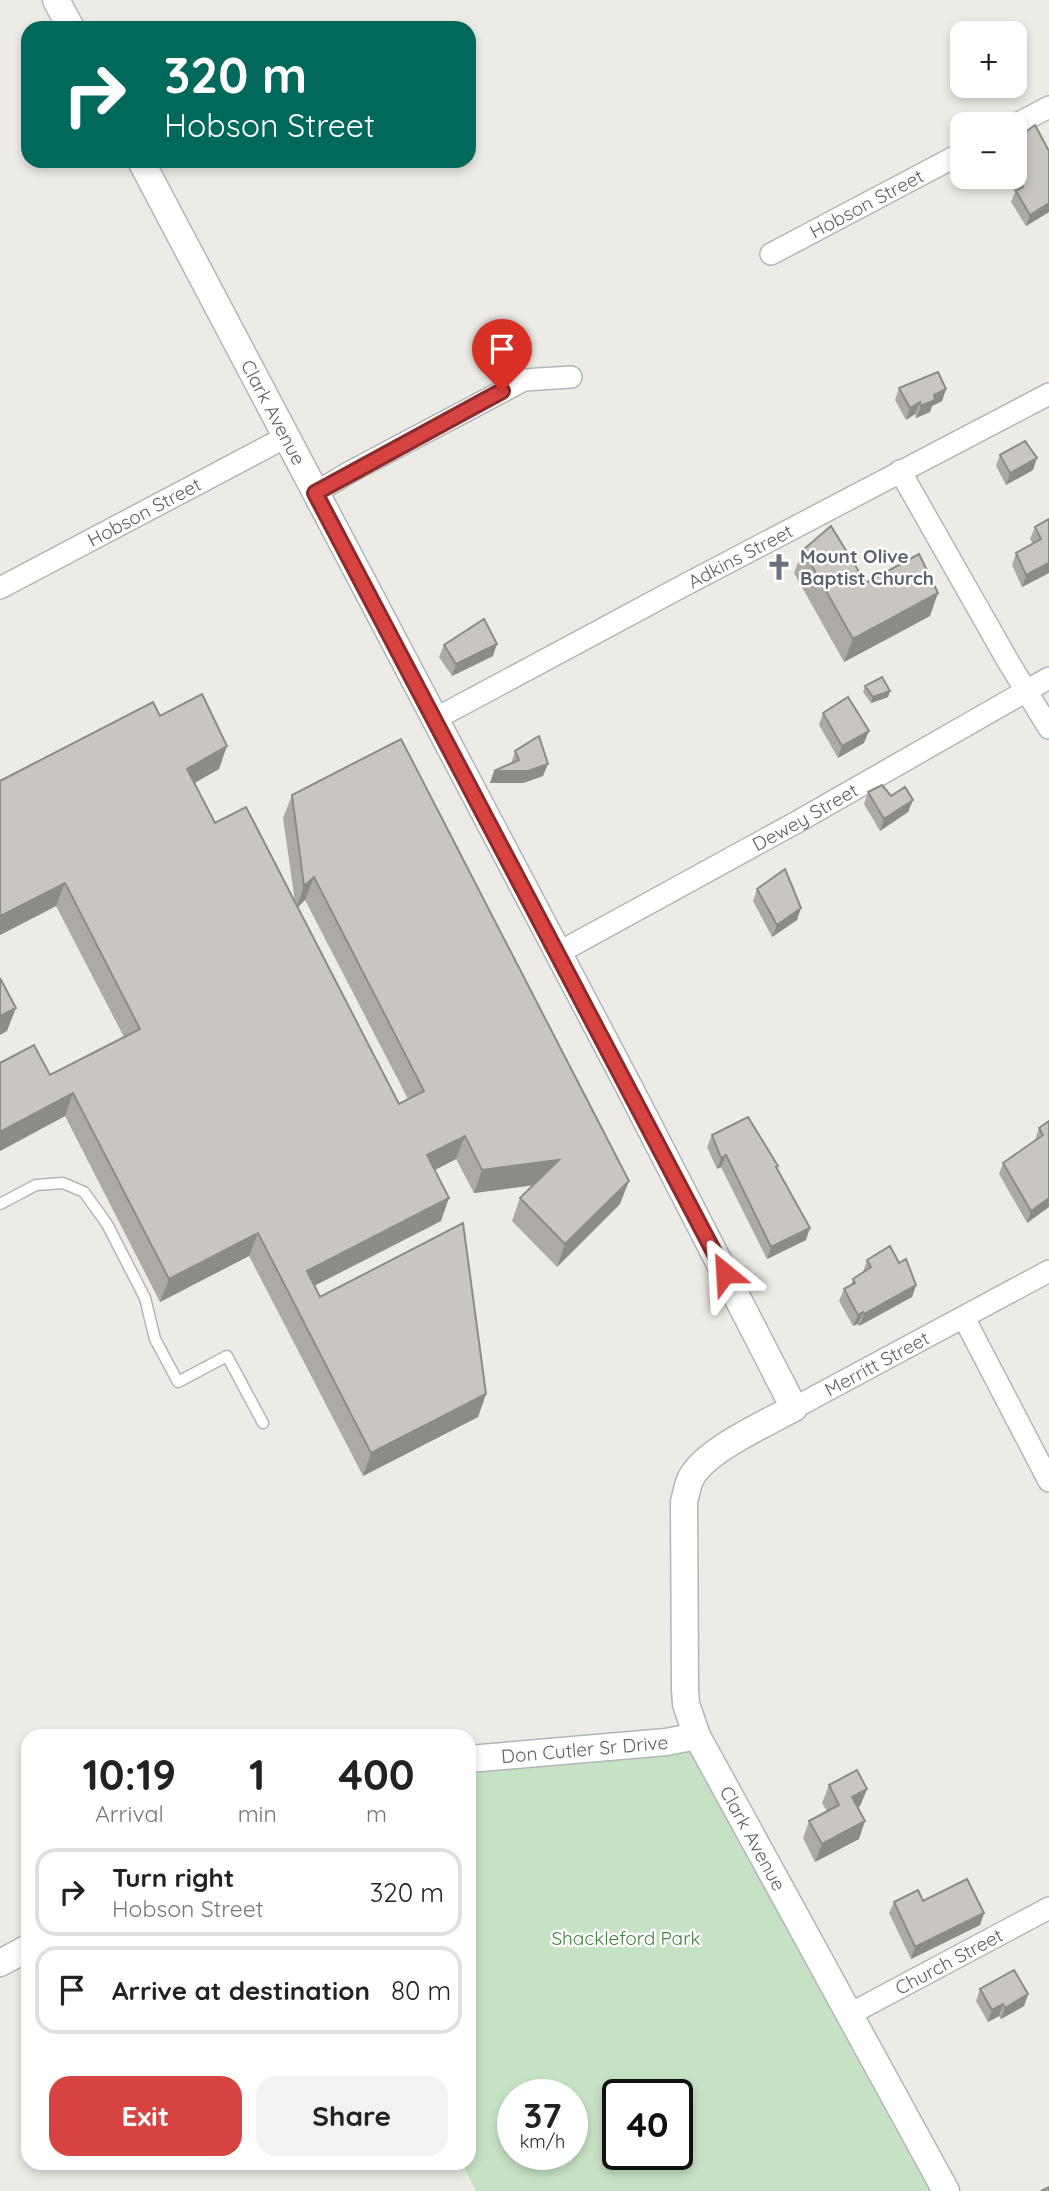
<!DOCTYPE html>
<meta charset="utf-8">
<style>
:root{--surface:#fff;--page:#f2f2f2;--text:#222;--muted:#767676;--line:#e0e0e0;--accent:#d74341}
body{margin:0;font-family:Quicksand,sans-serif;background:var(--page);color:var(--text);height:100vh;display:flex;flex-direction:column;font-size:26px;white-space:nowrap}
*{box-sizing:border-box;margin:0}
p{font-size:23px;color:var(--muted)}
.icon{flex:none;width:38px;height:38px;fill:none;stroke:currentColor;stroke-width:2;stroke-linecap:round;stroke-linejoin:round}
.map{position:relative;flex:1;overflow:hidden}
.side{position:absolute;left:21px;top:1729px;width:455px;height:441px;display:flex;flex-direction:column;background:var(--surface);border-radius:21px;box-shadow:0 4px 10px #0003}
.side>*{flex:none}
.guide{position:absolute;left:21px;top:21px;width:455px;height:147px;border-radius:21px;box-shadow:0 4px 10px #0003;background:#00695c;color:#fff;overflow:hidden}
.fabs{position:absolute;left:950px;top:21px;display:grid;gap:14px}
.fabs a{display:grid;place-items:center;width:77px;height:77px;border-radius:14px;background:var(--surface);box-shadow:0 4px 10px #0003;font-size:35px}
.speed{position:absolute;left:497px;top:2079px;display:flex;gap:14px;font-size:35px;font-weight:700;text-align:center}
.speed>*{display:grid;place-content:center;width:91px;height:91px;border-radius:50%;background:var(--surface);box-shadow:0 4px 10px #0003;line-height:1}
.speed small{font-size:18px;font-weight:400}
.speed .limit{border:4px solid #111;border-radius:10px;background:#fff;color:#111}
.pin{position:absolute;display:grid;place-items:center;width:60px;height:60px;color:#fff;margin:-72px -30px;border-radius:50% 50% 50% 0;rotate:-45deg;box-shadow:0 0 7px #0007}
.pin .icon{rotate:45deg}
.me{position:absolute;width:77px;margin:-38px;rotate:333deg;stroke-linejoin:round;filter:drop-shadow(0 0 5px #0008)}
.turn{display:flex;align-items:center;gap:24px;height:147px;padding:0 28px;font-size:32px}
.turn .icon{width:91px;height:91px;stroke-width:2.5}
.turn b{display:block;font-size:49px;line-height:60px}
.eta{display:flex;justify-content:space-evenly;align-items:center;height:119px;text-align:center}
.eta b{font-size:42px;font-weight:800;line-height:49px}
.cta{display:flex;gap:14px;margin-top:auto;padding:14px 28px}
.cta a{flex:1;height:80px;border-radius:21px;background:var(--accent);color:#fff;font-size:28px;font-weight:800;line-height:80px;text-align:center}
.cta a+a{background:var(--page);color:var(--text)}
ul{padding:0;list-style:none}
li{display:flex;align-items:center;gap:21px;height:88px;margin:0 14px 10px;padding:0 14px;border:4px solid var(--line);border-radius:21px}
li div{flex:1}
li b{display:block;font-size:26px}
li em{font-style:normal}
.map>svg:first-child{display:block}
.green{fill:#c6e2c4;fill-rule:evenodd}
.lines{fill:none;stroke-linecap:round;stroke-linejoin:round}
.service-casing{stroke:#b2b5b8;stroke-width:13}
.minor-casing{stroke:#b2b5b8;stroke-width:24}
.tertiary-casing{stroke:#b2b5b8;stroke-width:29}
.service{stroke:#fff;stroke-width:10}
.minor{stroke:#fff;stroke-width:21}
.tertiary{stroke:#fff;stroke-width:26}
.wall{fill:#adaaa6;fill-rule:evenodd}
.shaded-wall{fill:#8d8b87}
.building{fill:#c9c6c1;stroke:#8d8b87;stroke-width:2}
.route-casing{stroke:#8c2c2a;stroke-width:18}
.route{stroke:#d74341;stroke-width:12}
.labels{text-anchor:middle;stroke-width:5;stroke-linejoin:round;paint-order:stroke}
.street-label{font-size:19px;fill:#5c6063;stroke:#fff}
.worship-label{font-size:19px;font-weight:bold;fill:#5b616d;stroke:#fff;text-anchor:start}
.park-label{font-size:19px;fill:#3f813e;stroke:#fff}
</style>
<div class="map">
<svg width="1049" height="2191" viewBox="0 0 1049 2191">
<rect width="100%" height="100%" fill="#edebe5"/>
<path class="green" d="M695,1739L941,2191H476L462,2163H469V1765ZM513,2095H572V2154H513ZM618,2095H677V2154H618Z"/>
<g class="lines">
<defs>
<path id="service" d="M0,1204L36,1185L63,1183L84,1192L107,1224L145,1298L155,1339L178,1382L227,1356L263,1423"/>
<g id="minor">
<path d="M1015,125L1049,107"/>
<path id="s1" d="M771,254L962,153"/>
<path d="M900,471L1009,663L1049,728"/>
<path d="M315,493L350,472L524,380L571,377"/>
<path id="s2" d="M0,588L286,437"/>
<path id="s3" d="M435,719L681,587L1049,394"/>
<path id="s4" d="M558,953L797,822L1049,678"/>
<path d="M964,1318L1049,1481"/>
<path id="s5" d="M794,1408L1049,1271"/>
<path id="s6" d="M850,2014L1049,1908"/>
</g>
<g id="tertiary">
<path d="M56,0L71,28"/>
<path id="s7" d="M141,161L628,1085L794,1408C767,1423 703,1451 690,1480C687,1487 686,1495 684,1502L685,1689L686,1704L697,1736L946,2191"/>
<path id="s8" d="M469,1759L666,1742L697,1736"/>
<path d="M0,1963L28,1948"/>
</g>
</defs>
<use href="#service" class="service-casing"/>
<use href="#minor" class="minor-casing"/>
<use href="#tertiary" class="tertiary-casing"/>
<use href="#service" class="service"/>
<use href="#minor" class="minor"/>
<use href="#tertiary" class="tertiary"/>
</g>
<path class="wall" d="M1015,140L1049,151V212L1026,226L1011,202L1015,192L1007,177H1015Z
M899,388L946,389L942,401L932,406L930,412L916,418L915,414L906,420L895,400Z
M1000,455L1033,470L1006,485L996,466Z
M1049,519V573L1022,587L1012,565L1016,553L1033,544L1030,539L1035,527Z
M803,550L866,583L930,616L844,662L794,573Z
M444,645L493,656L452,676L439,657Z
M865,686L888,697L871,703L863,692Z
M823,713L864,743L838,758L819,725Z
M160,716L219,769L194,783L215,823L295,902L283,818L292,795L620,1204L557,1267L512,1221L520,1198L534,1185L474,1193L456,1159L435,1170L441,1221L314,1286L320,1297L486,1394L478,1417L363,1476L249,1256L160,1302L65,1116L0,1151V1063L50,1075L124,1037L56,906L0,935V781ZM305,900L408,1099L399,1104L297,908Z
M515,751L543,776L523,783H490L511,764Z
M868,792L891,796L913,800L908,812L880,831L864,804Z
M757,889L797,920L772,937L753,901Z
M1049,1121V1207L1027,1223L999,1174L1003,1163L1035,1140L1039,1128Z
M712,1135L778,1166L777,1169L806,1240L767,1259L721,1167L717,1169L707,1147Z
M867,1260L899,1263L916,1285L912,1297L859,1326L858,1324L853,1326L839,1301L844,1289L851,1285L853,1279L863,1272Z
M829,1785L867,1789L860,1806L858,1808L859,1839L815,1862L803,1838L809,1821L827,1811L822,1803Z
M923,1901L984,1913L980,1925L911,1959L889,1913L894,1902Z
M980,1989L1028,1994L1024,2006L1001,2019L999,2016L988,2022L976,2001Z"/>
<path class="shaded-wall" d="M1049,203V212L1026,226L1030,215Z
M946,389L942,401L932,406L930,412L916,418L921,406L934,395Z
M920,402L915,414L906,420L910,408Z
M1037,458L1033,470L1006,485L1010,473Z
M1049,563V573L1022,587L1026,575Z
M938,593L930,616L844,662L853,639Z
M497,644L493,656L452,676L456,664Z
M890,691L888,697L871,703L873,697Z
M869,731L864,743L838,758L842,746Z
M227,746L219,769L179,792L187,769Z
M548,764L543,776L523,783H490L494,771Z
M913,800L908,812L880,831L884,819Z
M314,877L305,900L296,909L304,886Z
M65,883L56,906L0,935V916Z
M801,908L797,920L772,937L777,925Z
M16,1008L7,1031L0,1035V1016Z
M73,1093L65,1116L0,1151V1132Z
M465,1136L456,1159L419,1178L427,1155Z
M726,1155L721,1167L717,1169L721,1158Z
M559,1160L551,1183L474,1193L482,1170Z
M629,1181L620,1204L557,1267L565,1244Z
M449,1198L441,1221L298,1294L307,1271Z
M1049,1198V1207L1027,1223L1031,1211Z
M810,1228L806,1240L767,1259L771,1247Z
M258,1233L249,1256L160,1302L169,1279Z
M916,1285L912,1297L859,1326L864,1314Z
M863,1312L858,1324L853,1326L858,1315Z
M486,1394L478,1417L363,1476L371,1453Z
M867,1789L860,1806L846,1814L852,1797Z
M865,1821L859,1839L815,1862L822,1844Z
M984,1913L980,1925L911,1959L915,1947Z
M1028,1994L1024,2006L1001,2019L1005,2008Z
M1003,2004L999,2016L988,2022L992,2010Z"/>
<path class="building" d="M1035,125L1049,151V203L1030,215L1016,191L1023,187L1015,172V140Z
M938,372L946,389L934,395L935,400L921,406L920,402L910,408L899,388Z
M1025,441L1037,458L1010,473L1000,455Z
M1049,519V563L1026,575L1016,553L1041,539L1035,527Z
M831,526L866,583L919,554L938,593L853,639L803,550Z
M484,619L497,644L456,664L444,645Z
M882,677L890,691L873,697L865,686Z
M202,694L227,746L187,769L215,823L246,807L399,1104L424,1091L314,877L304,886L292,795L401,739L629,1181L565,1244L520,1198L559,1160L482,1170L465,1136L427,1155L449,1198L307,1271L320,1297L463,1223L486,1394L371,1453L258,1233L169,1279L73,1093L0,1132V1063L34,1045L50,1075L140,1029L65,883L0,916V781L153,702L160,716Z
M848,697L869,731L842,746L823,713Z
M539,736L548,764L528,771H494L519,760L515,751Z
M882,785L891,796L905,787L913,800L884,819L868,792Z
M785,869L801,908L777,925L757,889Z
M0,978L16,1008L0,1016Z
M748,1117L778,1166L776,1167L810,1228L771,1247L726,1155L721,1158L712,1135Z
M1049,1121V1198L1031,1211L1003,1163L1043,1135L1039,1128Z
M890,1246L899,1263L906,1259L916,1285L864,1314L863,1312L858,1315L844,1289L855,1283L853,1279L871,1267L867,1260Z
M857,1770L867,1789L852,1797L865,1821L822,1844L809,1821L839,1805L829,1785Z
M967,1879L984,1913L915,1947L894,1902L918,1890L923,1901Z
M1014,1970L1028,1994L1005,2008L1003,2004L992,2010L980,1989Z
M1049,2187V2191H1041Z"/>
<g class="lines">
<defs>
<path id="route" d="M502,391L315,493L725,1273"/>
</defs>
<use href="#route" class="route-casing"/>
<use href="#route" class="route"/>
</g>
<defs>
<symbol id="church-bare" viewBox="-9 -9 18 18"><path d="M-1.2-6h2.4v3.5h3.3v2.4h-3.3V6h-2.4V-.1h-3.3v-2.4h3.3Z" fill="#6b7280" stroke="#fff" stroke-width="2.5" paint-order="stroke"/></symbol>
</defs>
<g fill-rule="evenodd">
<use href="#church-bare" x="760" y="548" width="38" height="38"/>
</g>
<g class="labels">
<g class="street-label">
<text dy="7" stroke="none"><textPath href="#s1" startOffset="108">Hobson Street</textPath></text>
<text dy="7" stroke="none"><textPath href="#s7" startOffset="284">Clark Avenue</textPath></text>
<text dy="7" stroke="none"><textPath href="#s2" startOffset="163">Hobson Street</textPath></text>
<text dy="7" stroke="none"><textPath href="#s3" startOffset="346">Adkins Street</textPath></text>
<text dy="7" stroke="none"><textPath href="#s4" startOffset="282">Dewey Street</textPath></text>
<text dy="7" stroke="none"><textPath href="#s5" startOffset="94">Merritt Street</textPath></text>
<text dy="7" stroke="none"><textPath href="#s8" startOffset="116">Don Cutler Sr Drive</textPath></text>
<text dy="7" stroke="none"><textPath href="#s7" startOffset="1911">Clark Avenue</textPath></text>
<text dy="7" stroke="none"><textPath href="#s6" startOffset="112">Church Street</textPath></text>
</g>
<g class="worship-label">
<text x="800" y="563">Mount Olive<tspan x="800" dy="22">Baptist Church</tspan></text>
</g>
<g class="park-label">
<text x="626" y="1945">Shackleford Park</text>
</g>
</g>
</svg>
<div class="fabs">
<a>+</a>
<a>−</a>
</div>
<div class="speed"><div>37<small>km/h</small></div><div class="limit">40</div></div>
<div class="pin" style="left:502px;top:391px;background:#d93025"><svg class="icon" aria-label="arrive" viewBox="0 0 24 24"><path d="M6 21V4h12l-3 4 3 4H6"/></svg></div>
<svg class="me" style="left:725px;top:1273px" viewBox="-20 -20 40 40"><path d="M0-17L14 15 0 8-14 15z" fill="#d74341" stroke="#fff" stroke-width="4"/></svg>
<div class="guide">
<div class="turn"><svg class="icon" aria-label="right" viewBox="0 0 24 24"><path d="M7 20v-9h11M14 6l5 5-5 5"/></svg><div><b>320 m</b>Hobson Street</div></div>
</div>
<section class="side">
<div class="eta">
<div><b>10:19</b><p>Arrival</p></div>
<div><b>1</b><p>min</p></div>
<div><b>400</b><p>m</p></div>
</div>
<ul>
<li><svg class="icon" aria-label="right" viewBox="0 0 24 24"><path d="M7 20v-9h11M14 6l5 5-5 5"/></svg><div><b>Turn right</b><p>Hobson Street</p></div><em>320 m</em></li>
<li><svg class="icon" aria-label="arrive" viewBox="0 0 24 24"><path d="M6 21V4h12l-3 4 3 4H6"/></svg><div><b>Arrive at destination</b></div><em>80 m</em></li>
</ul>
<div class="cta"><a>Exit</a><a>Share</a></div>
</section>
</div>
